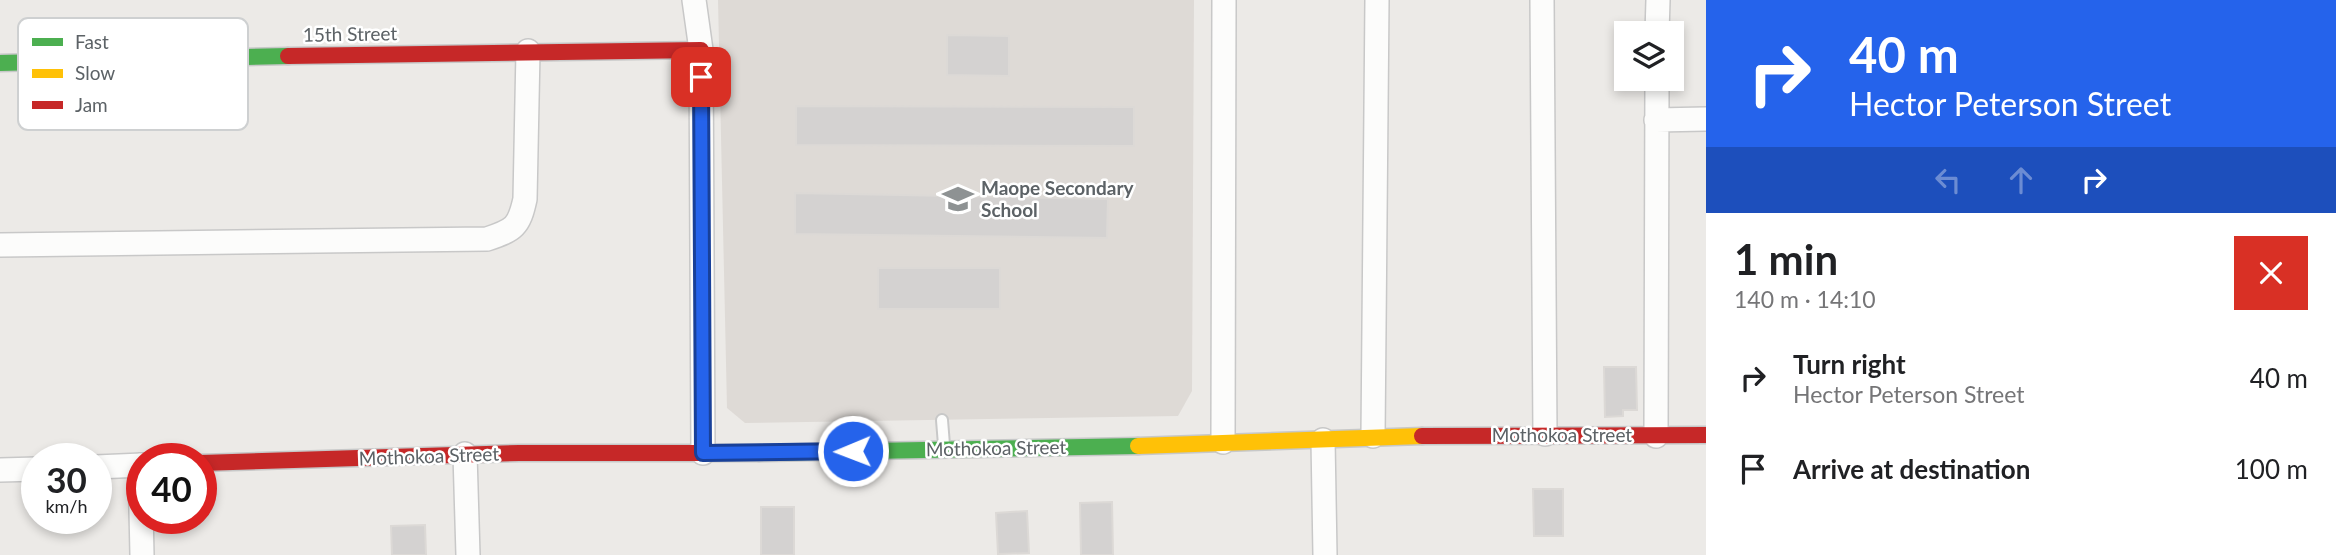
<!DOCTYPE html>
<meta charset="utf-8">
<style>
:root{--surface:#fff;--page:#f6f6f6;--text:#202124;--muted:#757577}
body{margin:0;font-family:Lato,sans-serif;background:var(--page);color:var(--text);height:100vh;display:flex;flex-direction:column;font-size:26px;white-space:nowrap}
*{box-sizing:border-box;margin:0}
p{font-size:23px;color:var(--muted)}
.icon{flex:none;width:38px;height:38px;fill:none;stroke:currentColor;stroke-width:2;stroke-linecap:round;stroke-linejoin:round}
.map{position:relative;flex:1;overflow:hidden}
.panel{display:flex;flex-direction:column;background:var(--surface);width:630px}
.panel>*{flex:none}
.guide{background:#2563eb;color:#fff;overflow:hidden}
.buttons{position:absolute;left:1614px;top:21px;display:grid;gap:14px}
.buttons a{display:grid;place-items:center;width:70px;height:70px;border-radius:0px;background:var(--surface);box-shadow:0 4px 10px #0003;font-size:35px}
.speed{position:absolute;left:21px;top:443px;display:flex;gap:14px;font-size:35px;font-weight:700;text-align:center}
.speed>*{display:grid;place-content:center;width:91px;height:91px;border-radius:50%;background:var(--surface);box-shadow:0 4px 10px #0003;line-height:1}
.speed small{font-size:18px;font-weight:400}
.speed .limit{border:10px solid #d22;background:#fff;color:#111}
.pin{position:absolute;display:grid;place-items:center;width:60px;height:60px;color:#fff;margin:-30px;border-radius:14px;box-shadow:0 4px 10px #0006}
.me{position:absolute;width:77px;margin:-38px;rotate:269deg;stroke-linejoin:round;filter:drop-shadow(0 0 5px #0008)}
.turn{display:flex;align-items:center;gap:24px;height:147px;padding:0 28px;font-size:32px}
.turn .icon{width:91px;height:91px;stroke-width:2.5}
.turn b{display:block;font-size:49px;line-height:60px}
.lanes{display:flex;align-items:center;height:66px;padding:0 28px;background:#0003;justify-content:center;gap:35px;direction:ltr}
.lanes .off{opacity:.35}
.round{display:grid;place-items:center;flex:none;width:74px;height:74px;border-radius:0px;background:var(--page)}
.summary{display:flex;align-items:center;justify-content:space-between;height:119px;padding:0 28px}
h1{font-size:42px;font-weight:700;line-height:52px}
ul{padding:0;list-style:none}
li{display:flex;align-items:center;gap:21px;height:91px;padding:0 28px}
li div{flex:1}
li b{display:block;font-size:26px}
li em{font-style:normal}
main{display:flex;flex:1;min-height:0}
.map>svg:first-child{display:block}
.education{fill:#dedad6}
.building{fill:#d4d2d1;stroke:#dcd9d6;stroke-width:2}
.lines{fill:none;stroke-linecap:round;stroke-linejoin:round}
.lane-casing{stroke:#c8c8c8;stroke-width:14}
.street-casing{stroke:#c8c8c8;stroke-width:26}
.fast-casing{stroke:#c7c8c8;stroke-width:19}
.slow-casing{stroke:#c7c8c8;stroke-width:19}
.jam-casing{stroke:#c7c8c8;stroke-width:19}
.lane{stroke:#fcfcfb;stroke-width:10}
.street{stroke:#fcfcfb;stroke-width:23}
.fast{stroke:#4caf50;stroke-width:16}
.slow{stroke:#ffc107;stroke-width:16}
.jam{stroke:#c62828;stroke-width:16}
.route-casing{stroke:#184099;stroke-width:18}
.route{stroke:#2563eb;stroke-width:12}
.labels{text-anchor:middle;stroke-width:5;stroke-linejoin:round;paint-order:stroke}
.street-label{font-size:19px;fill:#5c6266;stroke:#fff}
.poi-label{font-size:19px;font-weight:bold;fill:#5c6266;stroke:#fff;text-anchor:start}
.key{fill:#fff;stroke:#ced0d1;stroke-width:2}
.key-label{font-size:19px;fill:#5c6266}
</style>
<main>
<div class="map">
<svg width="1706" height="555" viewBox="0 0 1706 555">
<rect width="100%" height="100%" fill="#eceae7"/>
<path class="education" d="M718,0H1194L1192,391L1178,416L745,423L727,408Z"/>
<path class="building" d="M947,35L1009,36V76L947,75Z
M796,106L1134,107V146L796,145Z
M795,193L1108,199L1107,238L795,234Z
M878,268H1000V309H878Z
M1604,367H1636L1637,410H1623V416L1605,417Z
M1533,489H1563V536H1534Z
M1112,502L1113,555H1081L1080,503Z
M761,507H794V555H761Z
M1027,511L1029,553L998,554L996,513Z
M425,525L426,555H392L391,526Z"/>
<g class="lines">
<defs>
<path id="lane" d="M942,420L944,445"/>
<path id="street" d="M694,0L701,50L703,453
M1542,0L1545,434
M1657,33L1658,0
M1656,120L1706,119
M0,245L487,239C514,230 519,227 525,199L528,51
M1373,436L1377,0
M1656,436L1657,79
M1323,440L1325,555
M1223,442L1224,0
M465,454L468,555
M140,465L142,555
M96,467L142,465
M0,470L37,469"/>
<path id="fast" d="M0,63L288,56
M759,453L1138,446"/>
<path id="slow" d="M1138,446L1422,436"/>
<path id="jam" d="M288,56L701,50
M1422,436L1706,435
M201,463L519,453H759"/>
</defs>
<use href="#lane" class="lane-casing"/>
<use href="#street" class="street-casing"/>
<use href="#fast" class="fast-casing"/>
<use href="#slow" class="slow-casing"/>
<use href="#jam" class="jam-casing"/>
<use href="#lane" class="lane"/>
<use href="#street" class="street"/>
<use href="#fast" class="fast"/>
<use href="#slow" class="slow"/>
<use href="#jam" class="jam"/>
</g>
<g class="lines">
<defs>
<path id="route" d="M701,77L703,453L853,451"/>
</defs>
<use href="#route" class="route-casing"/>
<use href="#route" class="route"/>
</g>
<defs>
<symbol id="school-bare" viewBox="-9 -9 18 18"><path d="M0-5L7-2L0 1L-7-2ZM-4 1L0 2.5L4 1V4Q0 6-4 4Z" fill="#8e9293" stroke="#fff" stroke-width="2.5" paint-order="stroke"/></symbol>
</defs>
<g fill-rule="evenodd">
<use href="#school-bare" x="936" y="177" width="44" height="44"/>
</g>
<g class="labels">
<g class="street-label">
<text transform="translate(350 34) rotate(-1)" y="7">15th Street</text>
<text x="1562" y="442">Mothokoa Street</text>
<text transform="translate(996 448) rotate(-1)" y="7">Mothokoa Street</text>
<text transform="translate(429 456) rotate(-2)" y="7">Mothokoa Street</text>
</g>
<g class="poi-label">
<text x="981" y="195">Maope Secondary<tspan x="981" dy="22">School</tspan></text>
</g>
</g>
<rect x="18" y="18" width="230" height="112" rx="10" class="key"/>
<rect x="32" y="38" width="31" height="8" fill="#4caf50"/>
<rect x="32" y="69" width="31" height="9" fill="#ffc107"/>
<rect x="32" y="101" width="31" height="8" fill="#c62828"/>
<g class="key-label">
<text x="75" y="49">Fast</text>
<text x="75" y="80">Slow</text>
<text x="75" y="112">Jam</text>
</g>
</svg>
<div class="buttons">
<a><svg class="icon" aria-label="layers" viewBox="0 0 24 24"><path d="M12 4l9 5-9 5-9-5zM3 14l9 5 9-5"/></svg></a>
</div>
<div class="speed"><div>30<small>km/h</small></div><div class="limit">40</div></div>
<div class="pin" style="left:701px;top:77px;background:#d93025"><svg class="icon" aria-label="arrive" viewBox="0 0 24 24"><path d="M6 21V4h12l-3 4 3 4H6"/></svg></div>
<svg class="me" style="left:853px;top:451px" viewBox="-20 -20 40 40"><circle r="17" fill="#2563eb" stroke="#fff" stroke-width="3"/><path d="M0-11L8 9 0 5-8 9z" fill="#fff"/></svg>
</div>
<section class="panel">
<div class="guide">
<div class="turn"><svg class="icon" aria-label="right" viewBox="0 0 24 24"><path d="M7 20v-9h11M14 6l5 5-5 5"/></svg><div><b>40 m</b>Hector Peterson Street</div></div>
<div class="lanes"><svg class="icon off" aria-label="left" viewBox="0 0 24 24"><path d="M17 20v-9H6M10 6l-5 5 5 5"/></svg><svg class="icon off" aria-label="ahead" viewBox="0 0 24 24"><path d="M12 20V5M6 11l6-6 6 6"/></svg><svg class="icon" aria-label="right" viewBox="0 0 24 24"><path d="M7 20v-9h11M14 6l5 5-5 5"/></svg></div>
</div>
<div class="summary"><div><h1>1 min</h1><p>140 m · 14:10</p></div><a class="round" style="background:#d93025;color:#fff"><svg class="icon" aria-label="close" viewBox="0 0 24 24"><path d="M6 6l12 12M18 6L6 18"/></svg></a></div>
<ul>
<li><svg class="icon" aria-label="right" viewBox="0 0 24 24"><path d="M7 20v-9h11M14 6l5 5-5 5"/></svg><div><b>Turn right</b><p>Hector Peterson Street</p></div><em>40 m</em></li>
<li><svg class="icon" aria-label="arrive" viewBox="0 0 24 24"><path d="M6 21V4h12l-3 4 3 4H6"/></svg><div><b>Arrive at destination</b></div><em>100 m</em></li>
</ul>
</section>
</main>
